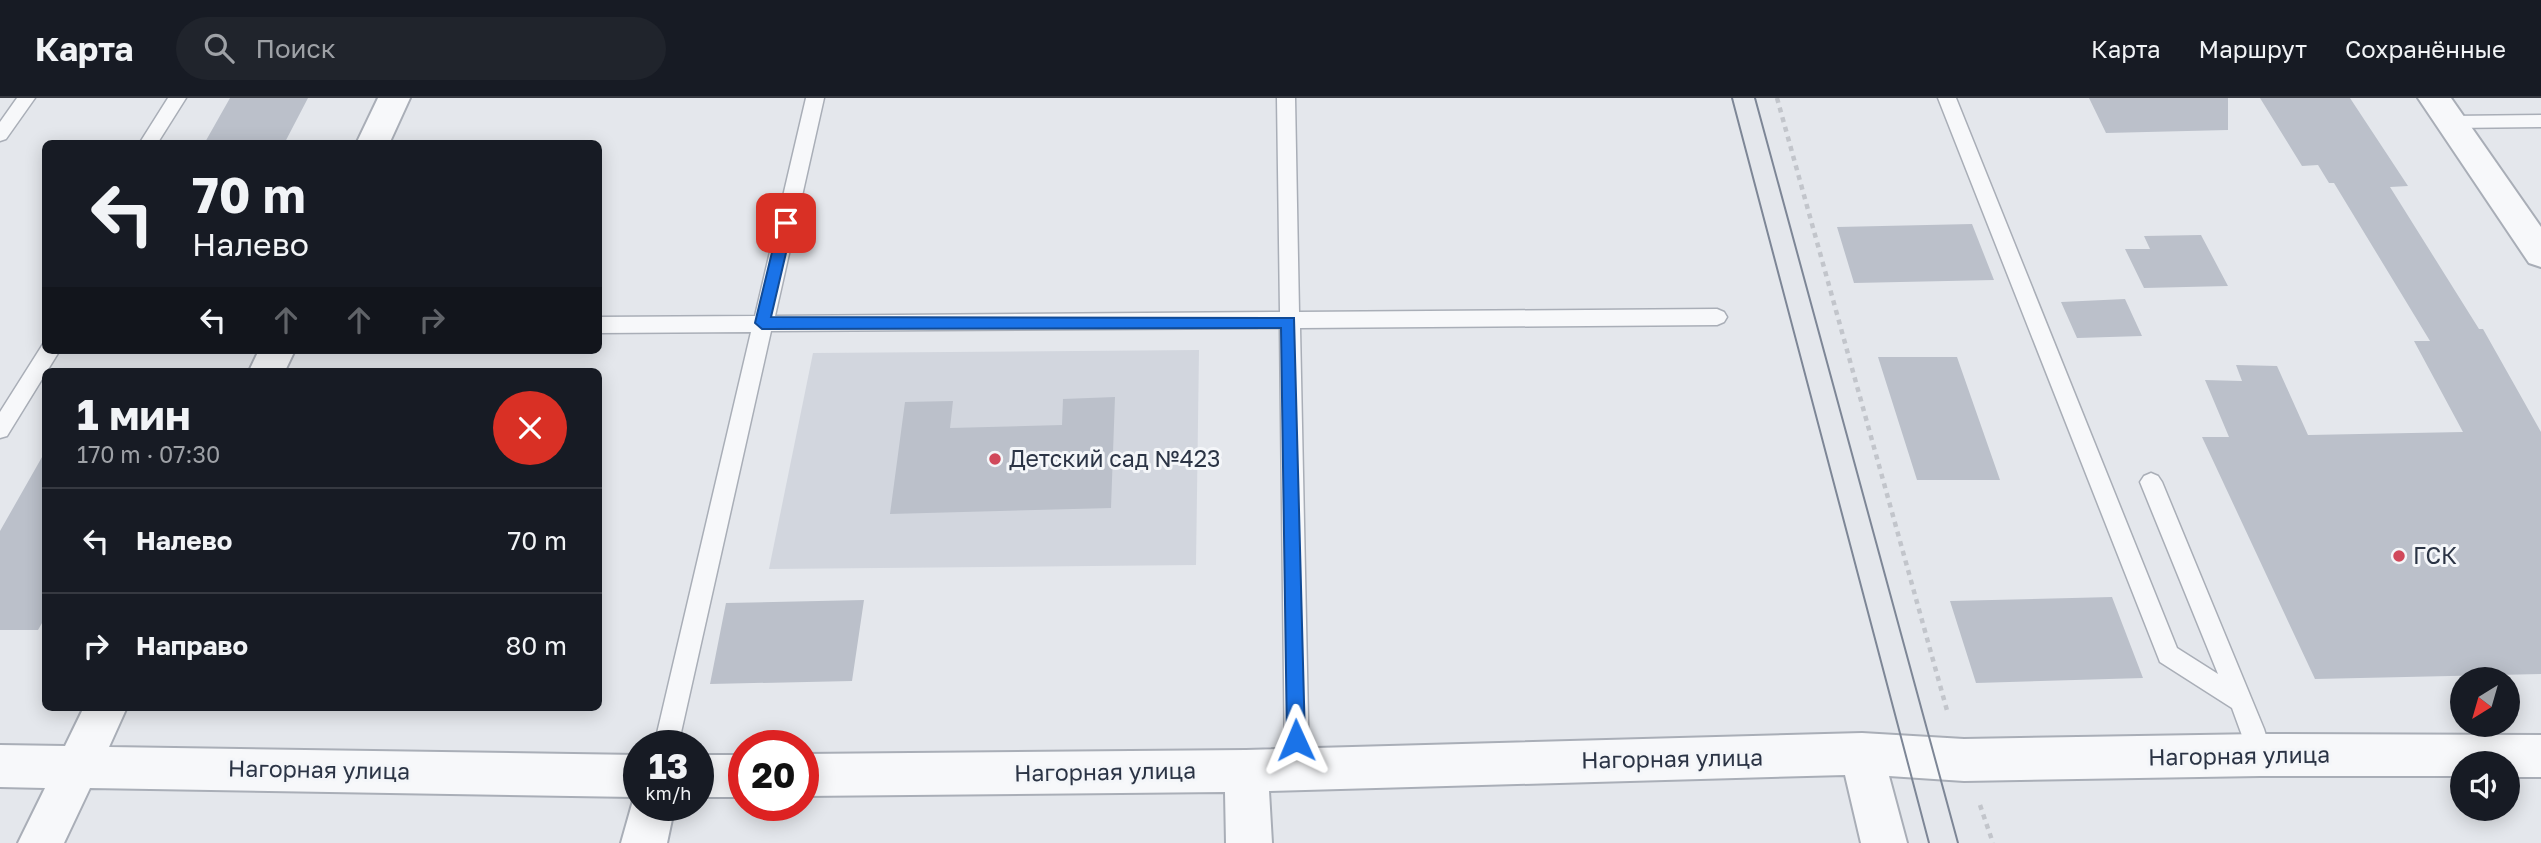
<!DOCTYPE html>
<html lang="ru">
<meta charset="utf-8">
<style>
:root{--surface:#171b24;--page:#20242c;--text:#f1f3f6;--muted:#9ea1a6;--line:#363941}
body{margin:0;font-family:"Golos Text",sans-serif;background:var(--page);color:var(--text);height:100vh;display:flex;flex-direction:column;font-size:26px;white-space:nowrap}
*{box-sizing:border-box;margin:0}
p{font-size:23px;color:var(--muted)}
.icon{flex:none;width:38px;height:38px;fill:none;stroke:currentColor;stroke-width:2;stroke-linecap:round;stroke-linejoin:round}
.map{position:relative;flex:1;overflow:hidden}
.drawer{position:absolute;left:42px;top:270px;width:560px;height:343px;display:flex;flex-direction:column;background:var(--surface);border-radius:10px;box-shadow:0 4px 18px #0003}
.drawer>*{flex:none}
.guide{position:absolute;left:42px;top:42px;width:560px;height:214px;border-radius:10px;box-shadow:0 4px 18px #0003;background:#171b24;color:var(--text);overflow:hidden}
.needle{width:46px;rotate:217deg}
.controls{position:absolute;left:2450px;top:569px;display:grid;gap:14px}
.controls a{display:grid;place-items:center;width:70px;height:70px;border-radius:50%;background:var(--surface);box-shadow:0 4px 18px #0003;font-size:35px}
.speed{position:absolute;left:623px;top:632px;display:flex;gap:14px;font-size:35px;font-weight:700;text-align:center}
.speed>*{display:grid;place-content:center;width:91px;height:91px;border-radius:50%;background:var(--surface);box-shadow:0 4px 18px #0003;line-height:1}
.speed small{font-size:18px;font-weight:400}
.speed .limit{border:10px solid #d22;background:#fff;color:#111}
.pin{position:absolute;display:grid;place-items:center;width:60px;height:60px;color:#fff;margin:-30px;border-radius:14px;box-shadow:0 4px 10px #0006}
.me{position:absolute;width:77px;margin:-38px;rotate:359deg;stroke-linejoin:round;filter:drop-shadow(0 0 5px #0008)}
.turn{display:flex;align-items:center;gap:24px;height:147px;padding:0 35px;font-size:32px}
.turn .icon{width:91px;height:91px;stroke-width:2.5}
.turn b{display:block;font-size:49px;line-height:60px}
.lanes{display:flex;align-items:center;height:66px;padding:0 35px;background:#0003;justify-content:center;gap:35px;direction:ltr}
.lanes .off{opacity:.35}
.round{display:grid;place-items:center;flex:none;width:74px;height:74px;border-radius:37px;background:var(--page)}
.summary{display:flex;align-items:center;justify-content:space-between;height:119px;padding:0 35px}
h1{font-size:42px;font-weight:700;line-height:52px}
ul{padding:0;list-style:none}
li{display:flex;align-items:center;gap:21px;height:105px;padding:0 35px;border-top:2px solid var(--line)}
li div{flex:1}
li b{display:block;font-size:26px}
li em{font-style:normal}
header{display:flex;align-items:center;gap:42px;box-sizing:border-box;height:98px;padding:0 35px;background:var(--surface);border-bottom:2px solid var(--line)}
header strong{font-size:33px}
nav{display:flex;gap:38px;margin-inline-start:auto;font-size:24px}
.search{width:490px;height:63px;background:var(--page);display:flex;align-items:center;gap:18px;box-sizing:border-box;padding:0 24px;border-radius:38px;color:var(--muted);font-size:26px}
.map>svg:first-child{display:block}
.built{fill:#d2d6de}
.building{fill:#bbc0ca}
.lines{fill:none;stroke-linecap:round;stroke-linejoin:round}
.service-casing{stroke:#a9aeb7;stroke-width:3}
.minor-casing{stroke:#a9aeb7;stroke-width:4}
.path{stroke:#c2c5cb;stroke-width:4.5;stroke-dasharray:5 5;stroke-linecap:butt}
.service{fill:#f7f8fa;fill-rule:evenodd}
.minor{fill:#f7f8fa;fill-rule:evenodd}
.tram{stroke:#7d8696;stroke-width:2}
.route{fill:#1a73e8;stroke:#114b97;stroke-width:2}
.poi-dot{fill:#d1495b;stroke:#f4f6f9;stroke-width:2.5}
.labels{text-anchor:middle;stroke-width:6;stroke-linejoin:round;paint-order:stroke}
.poi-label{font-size:23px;fill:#2b3445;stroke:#f4f6f9;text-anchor:start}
.street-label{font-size:23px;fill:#2b3445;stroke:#f4f6f9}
</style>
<header>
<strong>Карта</strong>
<div class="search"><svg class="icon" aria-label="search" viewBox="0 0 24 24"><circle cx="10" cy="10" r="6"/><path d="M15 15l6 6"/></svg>Поиск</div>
<nav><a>Карта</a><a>Маршрут</a><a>Сохранённые</a></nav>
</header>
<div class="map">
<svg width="2541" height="745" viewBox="0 0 2541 745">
<rect width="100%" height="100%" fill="#e4e7ec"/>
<path class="built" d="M1199,252L1196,467L769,471L813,255Z"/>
<path class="building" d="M230,0H308L284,46H204Z
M2089,0H2228V32L2106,35Z
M2260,0H2350L2408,88L2390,89L2479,231H2483L2541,334V576L2315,581L2202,339H2229L2205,282L2242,283L2236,267L2277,268L2308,337L2463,334L2414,243H2430L2334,85H2329L2318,67L2302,68Z
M1972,126L1994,182L1854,185L1837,129Z
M2201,137L2228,188L2144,190L2125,151H2150L2144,138Z
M2125,201L2142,238L2077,240L2061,204Z
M1878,259H1957L2000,382H1917Z
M1115,299L1111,410L890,416L905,304L953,303L950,330L1062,327L1063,301Z
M46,352V518L38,532H0V433Z
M2112,499L2143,580L1976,585L1950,503Z
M864,502L852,583L710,586L726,505Z"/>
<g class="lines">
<defs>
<path id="service" d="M17,0H35L6,41L0,43V24Z
M168,0H186L157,46H139Z
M806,0H824L775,218L1280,214L1277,0H1295L1299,214L1717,211L1724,214L1727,219L1724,224L1717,227L1300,230L1309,670L1305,678L1297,681L1289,678L1285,670L1280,230L771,233L678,648H654L751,234L598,235V219L755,218Z
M1938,0H1956L2177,550L2218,576L2140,384L2144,378L2151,375L2158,378L2162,384L2264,631L2272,657L2268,665L2260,668L2252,665L2232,610L2160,564Z
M2541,17V29L2451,30L2445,28L2442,24L2445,20L2451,18Z
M43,246H46V252H60L7,338L0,340V314Z"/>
<path id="minor" d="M378,0H410L389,46H356Z
M2418,0H2451L2541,129V169L2529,165Z
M259,252H295L285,273H249Z
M84,609H127L109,649L639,657V707H675L667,745H621L634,699L90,690L64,745H18L45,690L0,689V647L65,648Z
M1862,635L1964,641L2260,636L2541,637V679H2508V665H2462V678H2260L1964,683L1889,678L1907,745H1861L1845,677L1269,693L1272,745H1226L1225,694L803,698V656L1246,652Z
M698,657H744V699H698Z"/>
</defs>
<use href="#service" class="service-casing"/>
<use href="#minor" class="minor-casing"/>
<path class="path" d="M1777,0L1948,616
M1980,707L1993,745"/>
<use href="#service" class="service"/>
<use href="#minor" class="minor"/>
<path class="tram" d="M1732,0L1929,745
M1755,0L1958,745"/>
</g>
<path class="route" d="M786,120L793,125L771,219L1294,220L1305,642L1303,648L1296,651L1290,648L1287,642L1281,230L762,231L755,225L779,125Z"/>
<g class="poi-dot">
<circle cx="995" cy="361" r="7"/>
<circle cx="2399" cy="458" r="7"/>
</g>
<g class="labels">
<g class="poi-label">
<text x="1009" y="369">Детский сад №423</text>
<text x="2413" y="466">ГСК</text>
</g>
<g class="street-label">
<text transform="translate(2239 658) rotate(-1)" y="8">Нагорная улица</text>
<text transform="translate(1672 661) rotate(-1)" y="8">Нагорная улица</text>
<text transform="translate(319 672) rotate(1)" y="8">Нагорная улица</text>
<text transform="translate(1105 674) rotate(-1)" y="8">Нагорная улица</text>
</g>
</g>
</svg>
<div class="controls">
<a><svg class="needle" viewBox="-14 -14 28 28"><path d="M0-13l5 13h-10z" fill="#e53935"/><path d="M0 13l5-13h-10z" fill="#9ea1a6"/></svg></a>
<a><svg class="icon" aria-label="sound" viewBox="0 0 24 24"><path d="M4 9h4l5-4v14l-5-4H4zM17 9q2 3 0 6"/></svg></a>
</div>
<div class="speed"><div>13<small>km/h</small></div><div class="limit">20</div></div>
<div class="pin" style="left:786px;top:125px;background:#d93025"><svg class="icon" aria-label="arrive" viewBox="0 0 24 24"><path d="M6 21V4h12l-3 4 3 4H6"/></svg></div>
<svg class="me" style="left:1296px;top:642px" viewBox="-20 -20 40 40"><path d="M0-17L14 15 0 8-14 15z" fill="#1a73e8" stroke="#fff" stroke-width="4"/></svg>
<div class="guide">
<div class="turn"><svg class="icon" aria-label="left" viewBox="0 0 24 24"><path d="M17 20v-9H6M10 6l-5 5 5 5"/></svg><div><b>70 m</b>Налево</div></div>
<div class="lanes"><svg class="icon" aria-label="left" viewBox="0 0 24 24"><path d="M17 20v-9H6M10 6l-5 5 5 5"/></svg><svg class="icon off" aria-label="ahead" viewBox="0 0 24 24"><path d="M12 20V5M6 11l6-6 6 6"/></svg><svg class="icon off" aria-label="ahead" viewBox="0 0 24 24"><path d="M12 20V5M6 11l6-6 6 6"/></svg><svg class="icon off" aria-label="right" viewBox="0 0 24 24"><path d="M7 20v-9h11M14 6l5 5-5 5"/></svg></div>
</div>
<section class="drawer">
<div class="summary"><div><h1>1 мин</h1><p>170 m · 07:30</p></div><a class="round" style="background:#d93025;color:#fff"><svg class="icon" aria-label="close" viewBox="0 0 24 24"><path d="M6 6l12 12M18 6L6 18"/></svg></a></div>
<ul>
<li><svg class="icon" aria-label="left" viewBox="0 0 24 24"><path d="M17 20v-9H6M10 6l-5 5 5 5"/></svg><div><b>Налево</b></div><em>70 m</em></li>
<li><svg class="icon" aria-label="right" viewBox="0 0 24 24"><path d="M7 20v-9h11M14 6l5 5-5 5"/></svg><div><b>Направо</b></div><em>80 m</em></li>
</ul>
</section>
</div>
